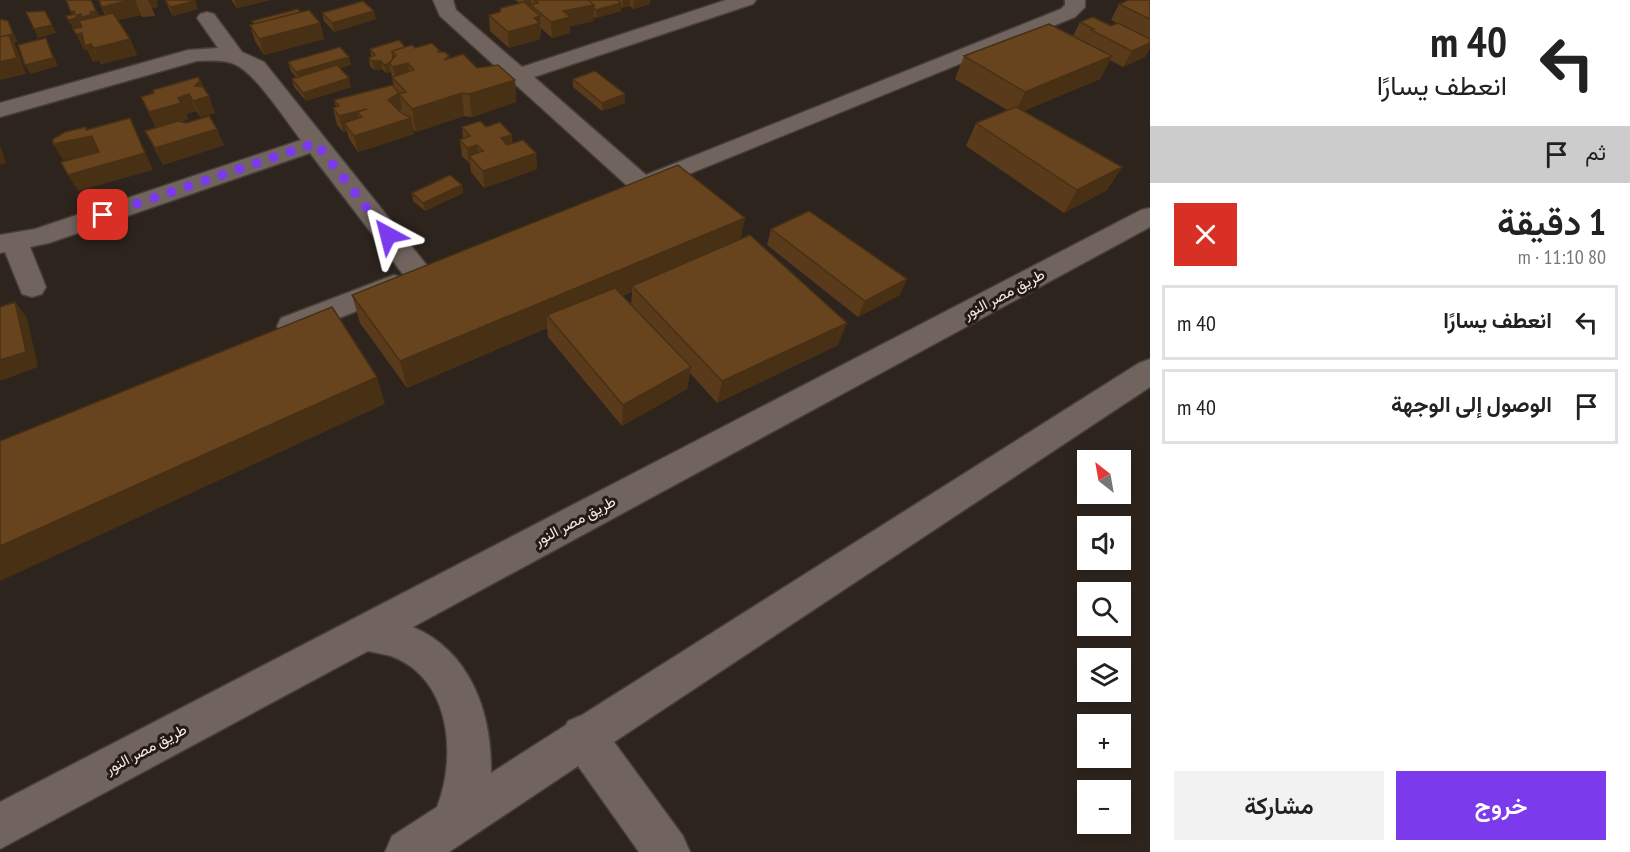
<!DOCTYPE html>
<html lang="ar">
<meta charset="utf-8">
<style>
:root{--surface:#fff;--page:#f2f2f2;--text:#222;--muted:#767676;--line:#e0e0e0;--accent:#7c3aed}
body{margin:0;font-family:"PT Sans Narrow",Vazirmatn,sans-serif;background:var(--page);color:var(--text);direction:rtl;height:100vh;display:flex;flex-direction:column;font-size:22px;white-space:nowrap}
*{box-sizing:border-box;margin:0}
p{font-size:20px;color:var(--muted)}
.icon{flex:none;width:33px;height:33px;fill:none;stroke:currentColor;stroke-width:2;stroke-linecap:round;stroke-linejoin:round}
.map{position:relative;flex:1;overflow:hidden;direction:ltr}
.side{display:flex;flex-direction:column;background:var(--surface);width:480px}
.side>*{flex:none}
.banner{background:#fff;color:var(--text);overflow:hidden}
.needle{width:39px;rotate:329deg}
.tools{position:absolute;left:1077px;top:450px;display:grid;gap:12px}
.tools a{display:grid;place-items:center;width:54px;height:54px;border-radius:0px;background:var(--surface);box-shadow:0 3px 9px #0003;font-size:30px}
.pin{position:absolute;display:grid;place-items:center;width:51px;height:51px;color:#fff;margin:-26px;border-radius:12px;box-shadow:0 3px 9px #0006}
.me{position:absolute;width:66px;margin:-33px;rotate:322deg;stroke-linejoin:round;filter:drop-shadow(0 0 4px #0008)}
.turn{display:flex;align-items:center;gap:21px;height:126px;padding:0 24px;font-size:27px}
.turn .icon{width:78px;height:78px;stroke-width:2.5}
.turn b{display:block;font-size:42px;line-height:51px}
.then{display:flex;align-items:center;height:57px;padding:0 24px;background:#0003;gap:12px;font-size:22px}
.round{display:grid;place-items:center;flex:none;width:63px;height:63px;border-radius:0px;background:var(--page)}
.head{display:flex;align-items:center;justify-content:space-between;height:102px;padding:0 24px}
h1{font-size:36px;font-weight:600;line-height:45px}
.action{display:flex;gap:12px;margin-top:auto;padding:12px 24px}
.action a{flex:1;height:69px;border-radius:0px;background:var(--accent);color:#fff;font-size:24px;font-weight:600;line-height:69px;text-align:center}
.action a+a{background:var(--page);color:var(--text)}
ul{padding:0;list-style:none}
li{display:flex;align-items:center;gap:18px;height:75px;margin:0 12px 9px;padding:0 12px;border:3px solid var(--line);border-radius:0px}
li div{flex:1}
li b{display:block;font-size:22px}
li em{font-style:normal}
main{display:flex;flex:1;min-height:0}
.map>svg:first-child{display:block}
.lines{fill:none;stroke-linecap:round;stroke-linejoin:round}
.minor-casing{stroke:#473e3a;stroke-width:3}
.minor{fill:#71645e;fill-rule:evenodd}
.wall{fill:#593a1a;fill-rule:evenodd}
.shaded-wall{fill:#483015}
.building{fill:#67441e;stroke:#483015;stroke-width:1.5}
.route{stroke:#7c3aed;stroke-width:10;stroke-dasharray:0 18}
.labels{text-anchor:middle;stroke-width:6;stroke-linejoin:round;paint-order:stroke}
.street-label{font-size:15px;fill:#f4ede9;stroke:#251a15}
</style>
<main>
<section class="side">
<div class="banner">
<div class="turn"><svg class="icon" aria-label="left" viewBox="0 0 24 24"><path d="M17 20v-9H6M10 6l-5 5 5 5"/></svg><div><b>40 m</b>انعطف يسارًا</div></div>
<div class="then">ثم<svg class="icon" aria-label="arrive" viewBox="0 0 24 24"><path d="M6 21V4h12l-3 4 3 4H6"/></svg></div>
</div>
<div class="head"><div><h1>1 دقيقة</h1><p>80 m · 11:10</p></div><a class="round" style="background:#d93025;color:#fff"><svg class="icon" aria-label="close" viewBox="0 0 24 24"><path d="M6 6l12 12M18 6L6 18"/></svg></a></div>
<ul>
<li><svg class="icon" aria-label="left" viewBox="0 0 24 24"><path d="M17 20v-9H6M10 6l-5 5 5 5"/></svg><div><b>انعطف يسارًا</b></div><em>40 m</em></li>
<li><svg class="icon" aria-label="arrive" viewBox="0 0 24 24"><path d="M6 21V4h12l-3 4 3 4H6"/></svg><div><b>الوصول إلى الوجهة</b></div><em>40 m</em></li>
</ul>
<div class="action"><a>خروج</a><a>مشاركة</a></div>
</section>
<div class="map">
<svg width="1150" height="852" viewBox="0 0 1150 852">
<rect width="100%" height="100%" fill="#2e241e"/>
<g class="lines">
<defs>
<path id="minor" d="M433,0H453L456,10L522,67L726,0H756L753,4L534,77L646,175L1061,9L1065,5V0H1085V7L1075,17L642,193L633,191L440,16Z
M207,12L214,14L242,52L264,62L429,268L433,275L429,282L419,285L409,282L310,153L49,243L30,247L46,287L42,294L32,297L22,294L5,252L0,253V235L35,229L301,140C286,121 255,72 234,64C223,59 209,61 197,61L0,117V103L188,50L218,48L197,18L200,14Z
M1150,208V227L413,627C471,652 492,713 491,773L566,725L568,721L582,715L1139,363L1150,359V387L614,742L683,836L690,852H639L578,766L449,852H385L392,836L437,807C457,756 451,678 391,656C384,654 376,653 368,651L0,849V802L1141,210Z
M394,275L404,278L408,285L404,292L292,337L281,334L277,326L281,318Z"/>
</defs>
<use href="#minor" class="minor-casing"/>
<use href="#minor" class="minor"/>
</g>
<path class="wall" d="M91,0L99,16L105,15L98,0H158L156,1L158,7L152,8L155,16L142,17L141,15L118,20L130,39L137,55L101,64L99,60L93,62L87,49L84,50L81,26L73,28L72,15Z
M165,0L198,9L173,16L168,7Z
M231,0H270L237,8Z
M515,0H650V4L633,9L630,6L622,8L621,7V11L596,18L594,17V21L570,26V33L552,38L541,28L540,39L509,48L490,31L489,15L500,12L519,3Z
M1150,0V48L1145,57L1123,67L1110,60L1100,79L1023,111L1122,167L1107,190L1064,213L966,146L976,123L1007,110L955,79L964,56L1073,36L1080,22L1111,26H1122L1111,20L1119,4Z
M300,12L320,23L324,39L264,55L255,41L250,25L253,24L252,21Z
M322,13L376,19L334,32L324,21Z
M405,47L440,51V52L449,58L515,80L516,102L472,117L464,116L416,132L413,129L414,134L358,152L349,139L347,131L343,132L337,125L333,108L336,107L334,100L394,88L391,72L386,73L382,69L374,70L370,66L369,58L371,56L370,49Z
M288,62L351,65L340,68L351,87L306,101L294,87L292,79L296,77L291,71Z
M573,79L625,94V103L602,111L573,87Z
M200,80L215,113L200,117L196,111L186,114L188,119L181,122L224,145L163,165L145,131L156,128L141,97Z
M462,127H486L512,143L536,153L537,169L484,188L471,172L470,164L462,156L460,140L463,139Z
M462,185L463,193L425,211L413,201L412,193Z
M745,218L740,239L838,345L717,403L690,373L687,389L622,426L548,337L547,328L407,388L360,323L352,295ZM632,292L631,305L623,296Z
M771,229L900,295L858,317L767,245Z"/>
<path class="shaded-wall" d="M130,0H136H135L141,15L110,22L102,7Z
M142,0H158L156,1L158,7L152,8L148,0Z
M235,0H270L237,8Z
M524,0H531V6L525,8Z
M623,0H630V6L622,8Z
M634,0H650V4L633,9Z
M195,1L198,9L173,16L170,7Z
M621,3V11L596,18V10Z
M594,5V21L570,26V33L552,38L551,22L563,11Z
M45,11L56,33L38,38L34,29Z
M74,11L90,12L96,11L100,19L80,24L78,20L81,26L73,28L68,20L74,19L71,12Z
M374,11L376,19L334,32L332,23Z
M540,16V39L509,48L508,32L534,18Z
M8,21L12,29L18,42L14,43L18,51L26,74L0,80V62Z
M320,23L324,39L264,55L259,39Z
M82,33L91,44L99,60L93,62L87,49L84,50L76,34Z
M46,38L58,66L30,74L25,65Z
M130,39L137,55L101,64L94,48Z
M1150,43V48L1145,57L1123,67L1132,51Z
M1112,56L1100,79L1014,115L1025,92Z
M349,57L351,65L299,81L296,72Z
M372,61H381L382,69L374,70Z
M397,61L408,63L412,86L396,80L393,67Z
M389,63L391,72L386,73L384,65Z
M349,78L351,87L306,101L303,93Z
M200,80L207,97L209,96L215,113L200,117L193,101L195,86Z
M515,80L516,102L472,117L469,94Z
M399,93L402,109L392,116L388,100Z
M462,93L464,116L416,132L412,109Z
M189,94L196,111L186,114L188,119L157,129L149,112L178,98Z
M625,94V103L602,111V103Z
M367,109L362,117L357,112L361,128L344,123L347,131L343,132L339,116Z
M130,118L153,170L78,191L68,175L145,153Z
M411,118L414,134L358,152L354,136Z
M86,127L90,136H92L101,152L63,160L53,144L86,130Z
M217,129L224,145L163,165L155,148Z
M512,135L513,151L501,138Z
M0,145L6,163L0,165Z
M477,145L479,161L469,156L470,164H469L467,148Z
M536,153L537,169L484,188L483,171Z
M1122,167L1107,190L1064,213L1077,190Z
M462,185L463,193L425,211L423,203Z
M745,218L739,246L632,286V292L555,325L547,315V328L407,388L400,361Z
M907,279L900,295L858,317L865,301Z
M15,302L27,318L38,367L0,381V360Z
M847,323L838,345L717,403L722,381Z
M691,367L687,389L622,426L623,405Z
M377,377L385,404L0,581V546Z"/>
<path class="building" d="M66,0H91L96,11L90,12L91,15L82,17L81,14L76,16L77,18L68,20L66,16L75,14L74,11L71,12Z
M99,0H130L102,7Z
M165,0H195V1L170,7Z
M534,0H588L594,5L563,11L570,17L551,22L531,5L538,3Z
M588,0H617L621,3L596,10L594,8V5Z
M1129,0H1150V19L1119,4Z
M363,1L374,11L332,23L322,13Z
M524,2L540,16L534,18L540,23L508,32L489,15L500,12L501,8Z
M298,9L300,12L254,24L252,21Z
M309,10L320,23L259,39L250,25Z
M45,11L52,25L34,29L26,12Z
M113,13L130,39L94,48L91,44L85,46L82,33L76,34L73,29L82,27L79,21Z
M1093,17L1111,26L1118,23L1150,39V43L1132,51L1091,30L1094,29L1080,22Z
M0,19L8,21L13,34L0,37Z
M1049,24L1112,56L1025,92L964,56Z
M9,35L17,58L0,62V37Z
M46,38L53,58L25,65L18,45Z
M399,40L405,47L392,51L393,58L390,63L384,65L381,61H372L369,58L375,55L370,49Z
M432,43L440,51L437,52H445L449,56L444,60L463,54L477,68L498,65L515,80L469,94L462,93L412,109L399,94L406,92L392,77L414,70L408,63L393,67L389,63L396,55L392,51L412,45L415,48Z
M340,47L349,57L296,72L288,62Z
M337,65L349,78L303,93L292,79Z
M595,71L625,94L602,103L573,79Z
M198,77L200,80L195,86L203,87L209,96L193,101L189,94L178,98L181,103L149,112L141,97L154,93L153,90Z
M392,85L399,93L388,100L400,112L411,118L354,136L344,123L362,117L357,112L367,109L339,116L333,108L339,106L334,100Z
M1016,107L1122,167L1077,190L976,123Z
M209,116L217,129L155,148L145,131L178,121L186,123Z
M130,118L145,153L68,175L61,162L99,152L92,136L53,144V139L65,132L86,127V130Z
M480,121L486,127L500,122L512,135L501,138L507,145L523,140L536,153L483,171L469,156L483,151L477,145L467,148L460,140L470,136L462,127Z
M678,165L745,218L400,361L352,295Z
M450,175L462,185L423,203L412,193Z
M809,211L907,279L865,301L771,229Z
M750,235L847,323L722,381L632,286Z
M615,288L691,367L623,405L547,315Z
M15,302L26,352L0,360V307Z
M332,307L377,377L0,546V441Z"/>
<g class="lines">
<path class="route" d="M103,215L316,143L388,235"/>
</g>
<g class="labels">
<g class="street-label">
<text transform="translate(1004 294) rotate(-28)" y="5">طريق مصر النور</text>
<text transform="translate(575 521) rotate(-28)" y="5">طريق مصر النور</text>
<text transform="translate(146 749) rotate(-28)" y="5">طريق مصر النور</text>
</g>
</g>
</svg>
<div class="tools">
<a><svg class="needle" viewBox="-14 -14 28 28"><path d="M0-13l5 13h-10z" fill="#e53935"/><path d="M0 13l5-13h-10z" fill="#767676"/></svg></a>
<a><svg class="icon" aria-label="sound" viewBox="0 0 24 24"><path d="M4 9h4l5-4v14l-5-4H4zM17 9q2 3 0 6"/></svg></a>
<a><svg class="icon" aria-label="search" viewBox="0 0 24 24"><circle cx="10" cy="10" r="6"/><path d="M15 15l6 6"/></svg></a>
<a><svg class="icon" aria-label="layers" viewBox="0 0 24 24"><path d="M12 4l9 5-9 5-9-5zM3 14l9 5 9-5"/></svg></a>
<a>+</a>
<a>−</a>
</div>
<div class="pin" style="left:103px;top:215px;background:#d93025"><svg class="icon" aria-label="arrive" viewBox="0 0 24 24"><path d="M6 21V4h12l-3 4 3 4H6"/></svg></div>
<svg class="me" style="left:388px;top:235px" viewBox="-20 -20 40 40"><path d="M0-17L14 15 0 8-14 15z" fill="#7c3aed" stroke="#fff" stroke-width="4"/></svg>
</div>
</main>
